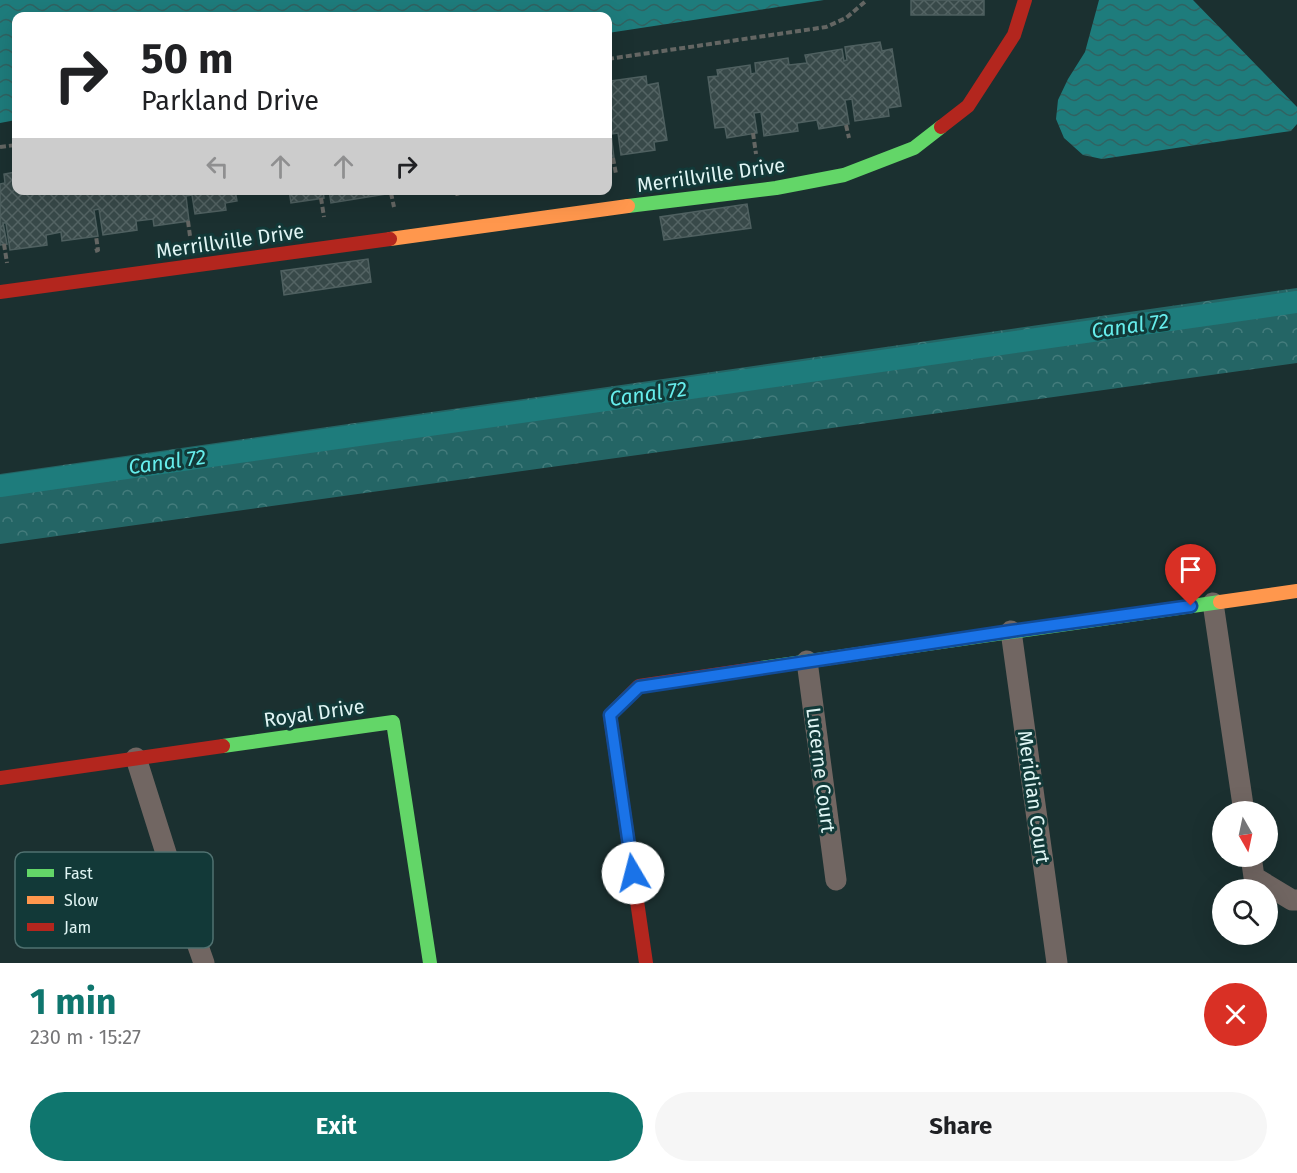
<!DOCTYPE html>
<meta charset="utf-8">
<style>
:root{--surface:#fff;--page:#f6f6f6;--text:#202124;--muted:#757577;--accent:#0f766e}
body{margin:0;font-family:"Fira Sans",sans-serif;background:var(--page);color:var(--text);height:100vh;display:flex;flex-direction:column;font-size:22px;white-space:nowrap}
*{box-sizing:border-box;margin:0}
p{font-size:20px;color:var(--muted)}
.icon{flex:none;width:33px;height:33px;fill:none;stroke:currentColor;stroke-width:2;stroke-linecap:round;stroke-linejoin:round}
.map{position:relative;height:963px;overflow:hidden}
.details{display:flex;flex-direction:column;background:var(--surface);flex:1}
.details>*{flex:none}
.banner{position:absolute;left:12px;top:12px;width:600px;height:183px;border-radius:12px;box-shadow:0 6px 24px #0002;background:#fff;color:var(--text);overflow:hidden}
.needle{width:39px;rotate:171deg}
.controls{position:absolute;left:1212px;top:801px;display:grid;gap:12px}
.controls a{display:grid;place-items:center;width:66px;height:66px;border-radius:50%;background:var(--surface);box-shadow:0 6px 24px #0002;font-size:30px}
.pin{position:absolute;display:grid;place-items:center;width:51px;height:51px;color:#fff;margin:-62px -26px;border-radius:50% 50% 50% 0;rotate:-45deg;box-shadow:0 0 6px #0007}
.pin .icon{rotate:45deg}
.me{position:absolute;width:66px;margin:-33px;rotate:352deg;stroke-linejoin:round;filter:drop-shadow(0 0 4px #0008)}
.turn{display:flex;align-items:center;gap:21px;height:126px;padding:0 30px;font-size:27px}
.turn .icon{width:78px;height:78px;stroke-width:2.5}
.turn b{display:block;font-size:42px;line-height:51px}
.lanes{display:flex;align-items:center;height:57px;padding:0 30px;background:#0003;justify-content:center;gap:30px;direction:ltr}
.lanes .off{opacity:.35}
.round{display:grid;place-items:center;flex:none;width:63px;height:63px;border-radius:32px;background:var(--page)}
.headline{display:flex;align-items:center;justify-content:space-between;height:102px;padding:0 30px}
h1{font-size:36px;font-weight:700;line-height:45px;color:var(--accent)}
.button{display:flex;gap:12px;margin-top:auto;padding:12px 30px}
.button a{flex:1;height:69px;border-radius:36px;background:var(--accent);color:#fff;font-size:24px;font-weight:700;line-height:69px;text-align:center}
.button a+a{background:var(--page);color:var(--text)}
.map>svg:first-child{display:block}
.forest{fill:url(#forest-crowns)}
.water{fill:url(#water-waves)}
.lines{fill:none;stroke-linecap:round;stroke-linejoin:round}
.canal{stroke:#1e7c7c;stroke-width:22}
.building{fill:url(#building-cross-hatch);stroke:#4f6060;stroke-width:1.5}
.path{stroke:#646663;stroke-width:4;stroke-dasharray:6 3;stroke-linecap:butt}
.street{stroke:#716662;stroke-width:21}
.fast{stroke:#63d668;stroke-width:14}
.slow{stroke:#ff974d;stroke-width:14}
.jam{stroke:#b3261e;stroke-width:14}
.route-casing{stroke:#114b97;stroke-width:15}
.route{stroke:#1a73e8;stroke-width:10}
.labels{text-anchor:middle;stroke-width:6;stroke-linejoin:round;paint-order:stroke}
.street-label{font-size:20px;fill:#e0f5f4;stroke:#123938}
.water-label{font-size:21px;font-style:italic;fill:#66edec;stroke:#123938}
.key{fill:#123938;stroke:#507170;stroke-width:1.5}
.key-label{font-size:16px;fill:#e0f5f4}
</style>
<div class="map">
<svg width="1297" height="963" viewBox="0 0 1297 963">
<defs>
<pattern id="forest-crowns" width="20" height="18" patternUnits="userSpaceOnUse" patternTransform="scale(1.5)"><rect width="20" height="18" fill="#246565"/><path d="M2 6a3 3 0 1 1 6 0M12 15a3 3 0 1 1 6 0" fill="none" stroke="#447c7c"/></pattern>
<pattern id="water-waves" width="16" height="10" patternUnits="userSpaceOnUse" patternTransform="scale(1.5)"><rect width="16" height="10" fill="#1e7c7c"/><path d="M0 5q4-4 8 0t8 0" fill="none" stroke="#306362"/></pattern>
<pattern id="building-cross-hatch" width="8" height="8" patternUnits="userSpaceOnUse" patternTransform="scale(1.5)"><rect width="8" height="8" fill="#384949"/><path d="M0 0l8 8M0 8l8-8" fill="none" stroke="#546464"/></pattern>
</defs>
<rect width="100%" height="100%" fill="#1b3030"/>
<path class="forest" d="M1297,288V363L0,544V474Z"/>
<path class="water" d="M0,0H824L608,33V16H16V120L0,123Z
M1099,0H1193L1297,107V124L1291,131L1102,159L1083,155L1064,138L1056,119L1058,100L1068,79L1085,52Z"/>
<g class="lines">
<path class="canal" d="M0,486L1297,302"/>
</g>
<path class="building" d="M911,0H984V15H911Z
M880,42L882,51L892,49L901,106L888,108L889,116L855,121L852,99L845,100L849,124L819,129L817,120L797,123L798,131L764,136L761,112L754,113L757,133L727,138L725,127L715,128L708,77L718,76L717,70L750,65L751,74L756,73L755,63L788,58L789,65L807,63L805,55L842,49L844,61L847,60L845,47Z
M646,76L647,85L658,83L667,140L654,142L655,150L621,155L618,133L611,134L614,158L608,159V84L609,94H612L611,81Z
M16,172V190H235L237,201L225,203L226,210L195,214L192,195L186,196L189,221L154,226L153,219L136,221L137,230L103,235L99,209L94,210L98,236L62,241L61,232L46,235L47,245L10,250L6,223H3L7,244L0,245V184L5,183L4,174Z
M289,190H323L324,198L291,203Z
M329,190H392L393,193L331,203Z
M747,204L751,228L664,240L660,217Z
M368,259L371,282L284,295L281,271Z"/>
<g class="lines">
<path class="path" d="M608,59L826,27L846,18L867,0
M846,125L849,138
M753,133L756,154
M0,147L16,145
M613,158L616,174
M456,190L458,197
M391,193L394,207
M321,198L324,217
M188,221L190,236
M4,244L7,263
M95,251L98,250L96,236"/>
<path class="street" d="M1213,603L1244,812
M1011,631L1057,963
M807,661L836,880
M136,758L172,872L204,963
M1251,856L1254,877L1292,900H1297"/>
<path class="fast" d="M628,206L776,188L844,175L914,148L941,127
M761,668L1220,602
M223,746L393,722L430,963"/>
<path class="slow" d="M390,239L628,206
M1220,602L1297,591"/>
<path class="jam" d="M941,127L968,106L1014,35L1025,0
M0,292L390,239
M0,778L223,746
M646,963L610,715L639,686L761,668"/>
</g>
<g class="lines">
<defs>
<path id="route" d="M633,873L610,715L639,687L1011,631L1191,606"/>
</defs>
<use href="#route" class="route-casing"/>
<use href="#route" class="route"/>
</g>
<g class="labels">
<g class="street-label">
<text transform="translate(711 175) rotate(-8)" y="7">Merrillville Drive</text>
<text transform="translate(230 241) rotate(-8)" y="7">Merrillville Drive</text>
<text transform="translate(314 713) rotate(-8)" y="7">Royal Drive</text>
<text transform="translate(821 770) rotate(83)" y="7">Lucerne Court</text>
<text transform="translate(1034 797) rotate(82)" y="7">Meridian Court</text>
</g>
<g class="water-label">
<text transform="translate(1130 326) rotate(-8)" y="7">Canal 72</text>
<text transform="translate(648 394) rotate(-8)" y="7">Canal 72</text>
<text transform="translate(167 462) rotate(-8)" y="7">Canal 72</text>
</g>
</g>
<rect x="15" y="852" width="198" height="96" rx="9" class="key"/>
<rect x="27" y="869" width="27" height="8" fill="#63d668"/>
<rect x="27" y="896" width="27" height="8" fill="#ff974d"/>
<rect x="27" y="923" width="27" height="8" fill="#b3261e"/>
<g class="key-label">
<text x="64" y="879">Fast</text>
<text x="64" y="906">Slow</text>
<text x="64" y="933">Jam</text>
</g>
</svg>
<div class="controls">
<a><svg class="needle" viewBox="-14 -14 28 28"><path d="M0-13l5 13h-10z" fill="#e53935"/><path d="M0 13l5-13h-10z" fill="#757577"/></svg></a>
<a><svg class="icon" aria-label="search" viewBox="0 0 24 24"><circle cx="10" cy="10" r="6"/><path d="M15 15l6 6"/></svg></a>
</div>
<div class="pin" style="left:1191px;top:606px;background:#d93025"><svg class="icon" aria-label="arrive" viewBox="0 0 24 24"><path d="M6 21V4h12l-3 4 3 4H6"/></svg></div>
<svg class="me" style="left:633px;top:873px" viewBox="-20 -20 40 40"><circle r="19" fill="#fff"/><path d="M0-13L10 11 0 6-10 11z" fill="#1a73e8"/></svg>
<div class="banner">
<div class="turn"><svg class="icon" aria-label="right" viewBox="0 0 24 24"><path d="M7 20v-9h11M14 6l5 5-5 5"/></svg><div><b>50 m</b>Parkland Drive</div></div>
<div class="lanes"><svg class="icon off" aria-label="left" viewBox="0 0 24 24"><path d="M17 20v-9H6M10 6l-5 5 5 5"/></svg><svg class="icon off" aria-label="ahead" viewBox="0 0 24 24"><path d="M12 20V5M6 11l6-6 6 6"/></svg><svg class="icon off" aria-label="ahead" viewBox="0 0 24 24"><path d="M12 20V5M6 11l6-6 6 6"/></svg><svg class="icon" aria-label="right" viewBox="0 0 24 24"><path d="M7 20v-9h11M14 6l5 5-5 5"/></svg></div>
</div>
</div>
<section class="details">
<div class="headline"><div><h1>1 min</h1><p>230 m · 15:27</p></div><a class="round" style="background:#d93025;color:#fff"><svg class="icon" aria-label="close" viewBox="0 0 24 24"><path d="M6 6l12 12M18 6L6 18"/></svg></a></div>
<div class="button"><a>Exit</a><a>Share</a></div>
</section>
